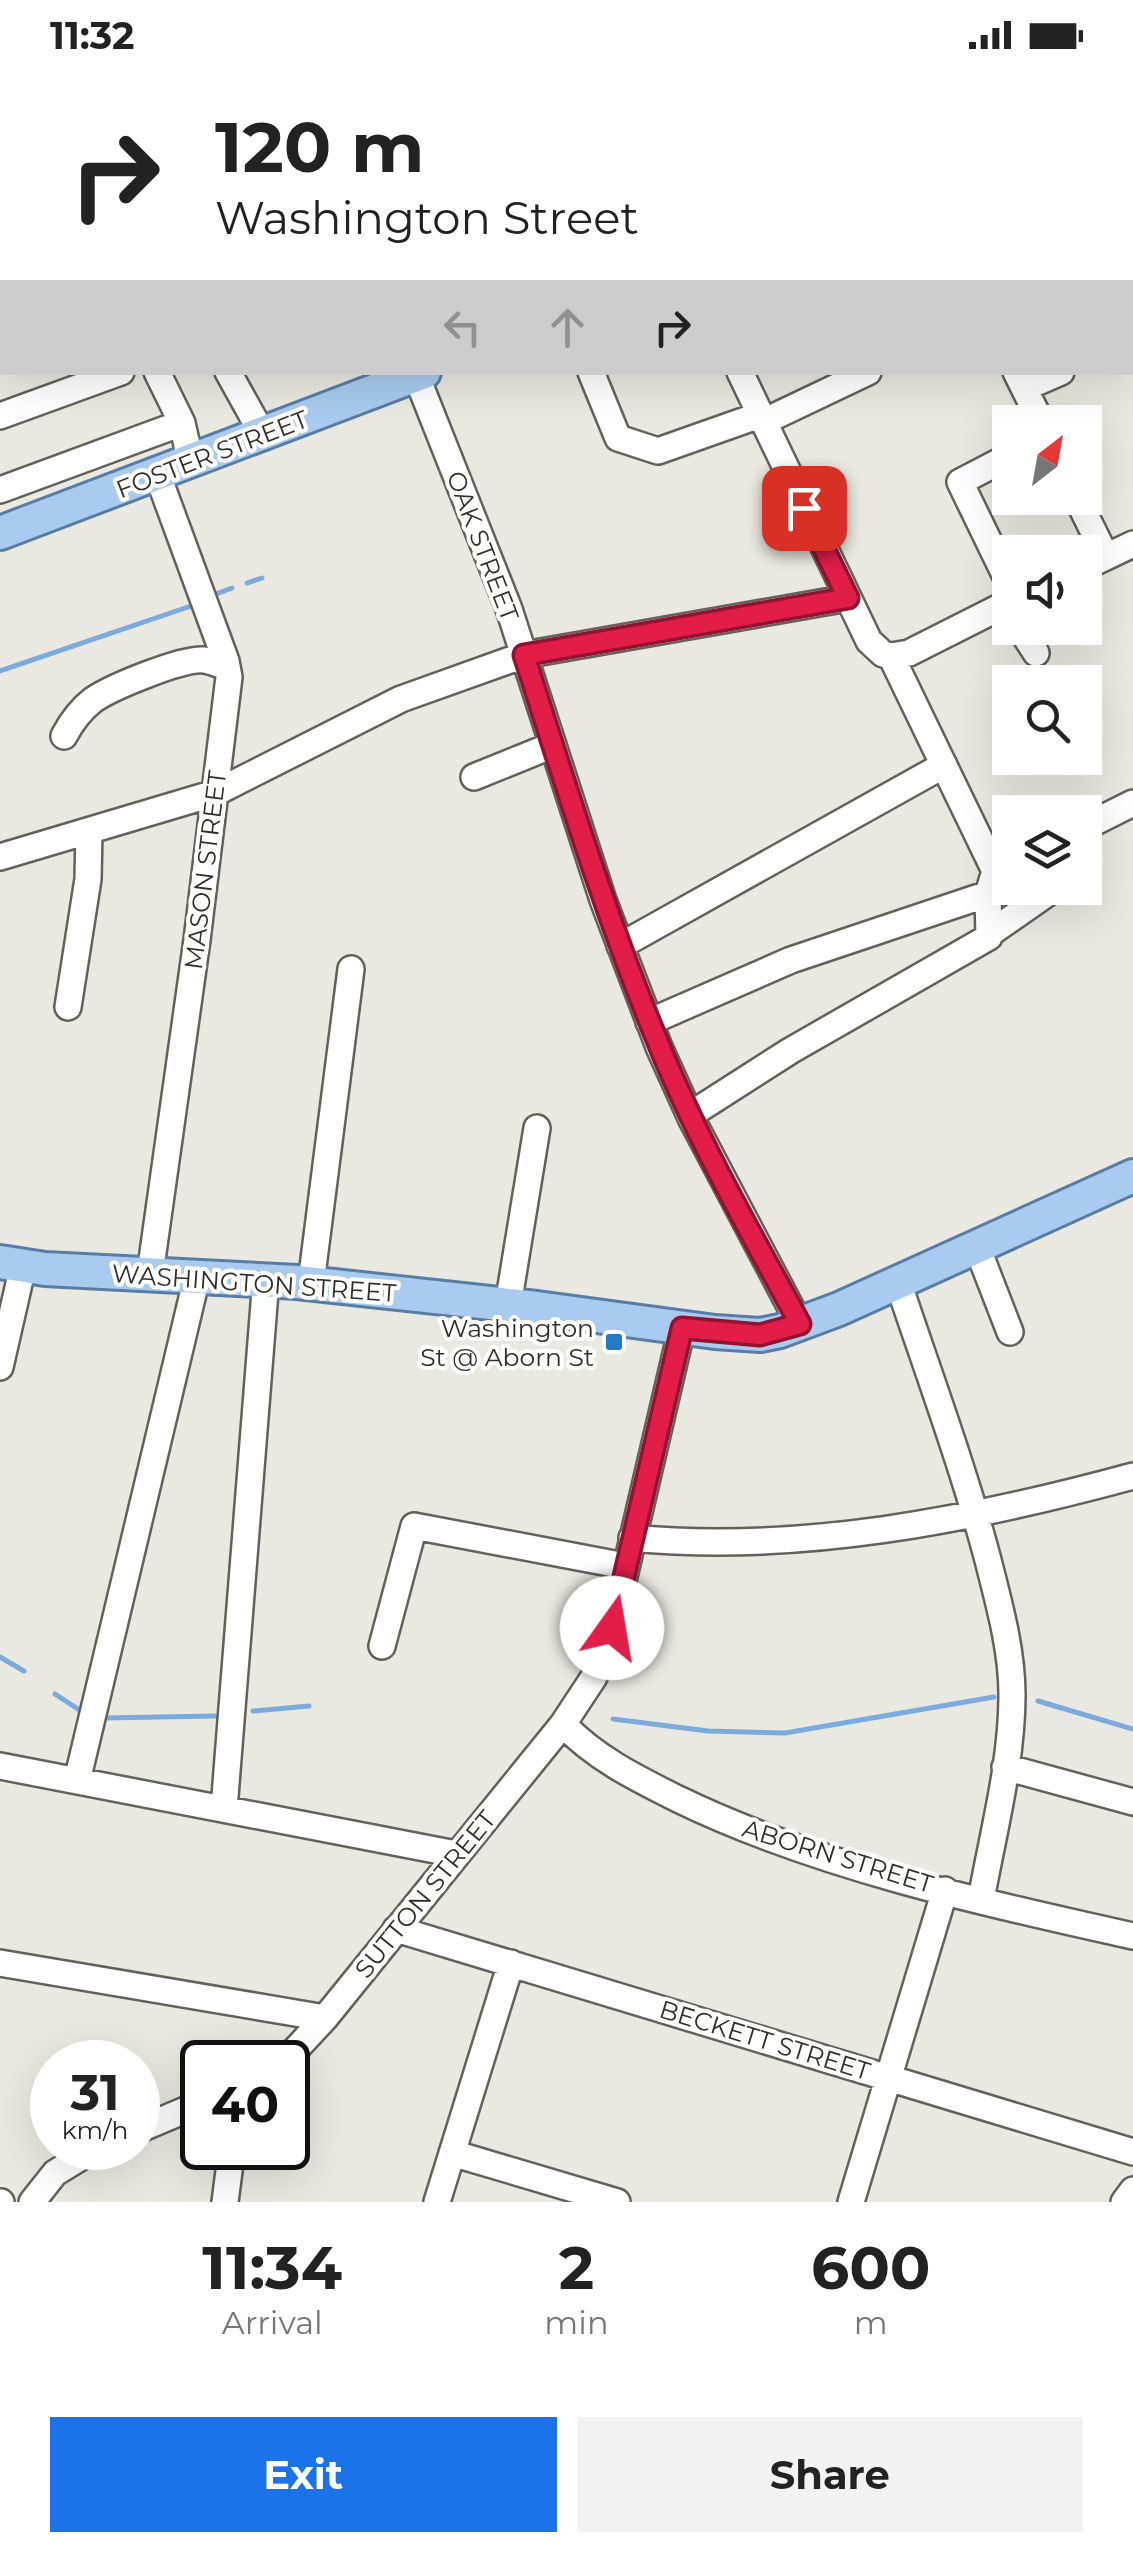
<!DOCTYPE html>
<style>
:root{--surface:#fff;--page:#f2f2f2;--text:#222;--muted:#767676;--accent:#1a73e8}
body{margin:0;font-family:Montserrat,sans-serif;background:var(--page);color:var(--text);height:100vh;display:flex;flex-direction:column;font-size:38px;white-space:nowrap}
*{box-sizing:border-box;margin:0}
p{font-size:32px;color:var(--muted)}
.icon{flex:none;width:55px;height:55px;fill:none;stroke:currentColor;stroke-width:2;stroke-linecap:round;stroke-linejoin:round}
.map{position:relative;height:2132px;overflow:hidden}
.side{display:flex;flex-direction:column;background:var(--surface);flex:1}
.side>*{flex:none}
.guide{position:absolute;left:0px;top:0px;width:1135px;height:305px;box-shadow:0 10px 40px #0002;background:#fff;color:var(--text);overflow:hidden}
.needle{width:65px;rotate:31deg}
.controls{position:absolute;left:992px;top:335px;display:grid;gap:20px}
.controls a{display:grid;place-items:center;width:110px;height:110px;border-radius:0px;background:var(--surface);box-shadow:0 10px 40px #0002;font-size:50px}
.speed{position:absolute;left:30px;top:1970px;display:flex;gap:20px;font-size:50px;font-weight:700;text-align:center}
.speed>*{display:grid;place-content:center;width:130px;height:130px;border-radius:50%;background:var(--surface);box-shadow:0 10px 40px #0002;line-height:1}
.speed small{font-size:25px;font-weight:400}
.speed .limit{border:5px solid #111;border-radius:15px;background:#fff;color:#111}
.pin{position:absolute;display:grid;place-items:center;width:85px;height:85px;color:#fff;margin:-42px;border-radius:20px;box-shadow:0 5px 15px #0006}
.me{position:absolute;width:110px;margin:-55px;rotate:13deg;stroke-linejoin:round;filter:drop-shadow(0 0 8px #0008)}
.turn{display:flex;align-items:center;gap:35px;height:210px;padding:0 50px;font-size:45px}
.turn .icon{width:130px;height:130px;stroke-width:2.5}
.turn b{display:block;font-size:70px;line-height:85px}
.lanes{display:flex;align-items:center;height:95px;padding:0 50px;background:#0003;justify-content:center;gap:50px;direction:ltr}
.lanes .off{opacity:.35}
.eta{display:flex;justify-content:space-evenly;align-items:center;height:170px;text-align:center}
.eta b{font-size:60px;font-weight:700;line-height:70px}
.button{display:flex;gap:20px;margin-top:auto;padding:20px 50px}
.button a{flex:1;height:115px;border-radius:0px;background:var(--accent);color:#fff;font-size:40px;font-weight:700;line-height:115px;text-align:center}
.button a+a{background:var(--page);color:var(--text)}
.status{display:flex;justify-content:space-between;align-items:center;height:70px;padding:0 50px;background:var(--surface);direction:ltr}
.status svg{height:28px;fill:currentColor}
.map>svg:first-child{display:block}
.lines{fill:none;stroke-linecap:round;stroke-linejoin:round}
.stream{stroke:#7baadd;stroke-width:5}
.minor-casing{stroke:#62625b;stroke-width:30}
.major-casing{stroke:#587da4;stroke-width:38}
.minor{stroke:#fff;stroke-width:25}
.major{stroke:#a9cbef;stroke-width:32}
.rail-casing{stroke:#7b7b76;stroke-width:9}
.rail{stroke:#fffffe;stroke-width:5;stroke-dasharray:15;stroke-linecap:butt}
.route-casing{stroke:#92132f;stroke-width:25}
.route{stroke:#e11d48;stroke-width:18}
.poi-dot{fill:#2579c7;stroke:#fffffe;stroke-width:4}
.labels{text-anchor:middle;stroke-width:8;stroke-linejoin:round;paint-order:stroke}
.street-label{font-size:25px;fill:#2e2e2b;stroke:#fffffe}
.poi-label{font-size:25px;fill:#2e2e2b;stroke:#fffffe;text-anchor:end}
</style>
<div class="status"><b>11:32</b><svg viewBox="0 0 49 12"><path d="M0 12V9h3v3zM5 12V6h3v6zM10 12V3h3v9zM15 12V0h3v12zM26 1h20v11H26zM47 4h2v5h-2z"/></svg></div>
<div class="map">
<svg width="1133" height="2132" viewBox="0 0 1133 2132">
<rect width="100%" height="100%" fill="#e9e9e1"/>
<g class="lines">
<path class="stream" d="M823,2L827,0
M247,513L262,508
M216,524L232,518
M0,601L191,536
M0,1587L24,1601
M55,1624L84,1643
M1038,1631L1133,1659
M253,1641L309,1636
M102,1648L216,1646
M613,1649L708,1661L785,1663L994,1627"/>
<defs>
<path id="minor" d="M265,0L266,2
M470,0L471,2
M842,0L844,2
M549,2L554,0
M879,2L884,0
M963,2L967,0
M0,66H2
M1132,261L1133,262
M157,302L182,353L191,393
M228,302L263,365
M591,302L618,368L658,381L760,345
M740,302L869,571L883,584L891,586
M1016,302L1041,352
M416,305L509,539L603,830L659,977L692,1050L800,1255
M1024,318L1061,302
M0,346L121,302
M763,352L868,302
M1010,386L960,412L1010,515
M0,420L182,353
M1077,428L1106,487
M1085,497L1133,474
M1020,558L1036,583
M891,586L995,801
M891,586L909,583L1010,532
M64,666C72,651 80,640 93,630C112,617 182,588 204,590C211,591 220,595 227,597
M474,707L553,675
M1085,757L1133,733
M0,787L215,723L401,629L524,585L848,528
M989,864L1055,818
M620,876L944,695
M68,937L88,809L89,762
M649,952L791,890L988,824
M690,1045L790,981L989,867L988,824L995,801
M977,1177L1010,1262
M150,1204L197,870L229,607L226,591L158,406
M898,1212C929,1305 963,1396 988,1490C999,1534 1012,1579 1012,1625C1012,1693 993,1763 981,1830
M311,1213L351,899
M508,1235L537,1058
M682,1258L612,1558L594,1607L563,1654C595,1688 636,1708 678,1729C816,1796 983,1833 1133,1866
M0,1297L23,1196
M632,1468C799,1484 971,1450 1133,1406
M382,1576L414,1456L625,1496
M0,1696L456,1784
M1005,1697L1133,1732
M77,1711L197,1207
M224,1739L266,1209
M396,1859L1133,2082
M0,1893L325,1948
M284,1992L325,1948L563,1654
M138,2060L202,2033
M452,2083L617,2132
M0,2132H1
M32,2132L55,2103L96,2078
M225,2132L232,2078
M437,2132L511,1893
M851,2132L945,1820
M1124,2132L1133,2120"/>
<path id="major" d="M1126,0V2
M1065,2L1069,0
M0,463L424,302
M0,1192L45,1199L297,1212L537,1238L715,1262L760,1265L780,1261L839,1239L1133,1106"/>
</defs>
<use href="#minor" class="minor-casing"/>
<use href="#major" class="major-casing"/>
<use href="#minor" class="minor"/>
<use href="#major" class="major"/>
<defs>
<path id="rail" d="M771,2L778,0
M0,113H2"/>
</defs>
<use href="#rail" class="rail-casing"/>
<use href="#rail" class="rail"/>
</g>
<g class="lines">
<defs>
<path id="route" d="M612,1558L682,1258L760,1265L800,1254C751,1163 698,1071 659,975C606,848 566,716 524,585L848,528L804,438"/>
</defs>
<use href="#route" class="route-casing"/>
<use href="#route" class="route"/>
</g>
<rect class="poi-dot" x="604" y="1262" width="20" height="20" rx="5"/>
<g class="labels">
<g class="street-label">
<text transform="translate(212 384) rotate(-21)" y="9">FOSTER STREET</text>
<text transform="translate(483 476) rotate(69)" y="9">OAK STREET</text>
<text transform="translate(205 800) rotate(-83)" y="9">MASON STREET</text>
<text transform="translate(254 1213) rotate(4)" y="9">WASHINGTON STREET</text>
<text transform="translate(838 1786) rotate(17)" y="9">ABORN STREET</text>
<text transform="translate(425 1824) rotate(-51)" y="9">SUTTON STREET</text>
<text transform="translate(765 1970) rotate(17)" y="9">BECKETT STREET</text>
</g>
<g class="poi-label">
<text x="594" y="1267">Washington<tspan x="594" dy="29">St @ Aborn St</tspan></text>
</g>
</g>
</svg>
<div class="controls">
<a><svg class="needle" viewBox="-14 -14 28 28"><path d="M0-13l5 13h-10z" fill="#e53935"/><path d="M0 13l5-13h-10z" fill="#767676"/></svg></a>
<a><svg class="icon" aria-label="sound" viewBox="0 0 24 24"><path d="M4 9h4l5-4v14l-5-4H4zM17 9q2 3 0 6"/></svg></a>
<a><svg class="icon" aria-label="search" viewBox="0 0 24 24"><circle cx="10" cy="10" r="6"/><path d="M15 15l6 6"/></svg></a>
<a><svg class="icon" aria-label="layers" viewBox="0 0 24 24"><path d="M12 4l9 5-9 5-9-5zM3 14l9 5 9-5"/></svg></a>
</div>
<div class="speed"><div>31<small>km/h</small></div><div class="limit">40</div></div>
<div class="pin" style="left:804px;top:438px;background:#d93025"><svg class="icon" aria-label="arrive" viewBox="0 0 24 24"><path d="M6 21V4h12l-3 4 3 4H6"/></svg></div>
<svg class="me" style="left:612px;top:1558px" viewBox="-20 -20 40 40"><circle r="19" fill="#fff"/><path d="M0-13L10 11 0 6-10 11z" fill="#e11d48"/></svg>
<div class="guide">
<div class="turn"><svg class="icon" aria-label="right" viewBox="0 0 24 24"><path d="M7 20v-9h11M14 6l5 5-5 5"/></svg><div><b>120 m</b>Washington Street</div></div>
<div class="lanes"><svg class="icon off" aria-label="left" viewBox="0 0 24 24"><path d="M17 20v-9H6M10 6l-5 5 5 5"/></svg><svg class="icon off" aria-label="ahead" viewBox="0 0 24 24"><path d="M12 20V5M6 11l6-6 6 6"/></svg><svg class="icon" aria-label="right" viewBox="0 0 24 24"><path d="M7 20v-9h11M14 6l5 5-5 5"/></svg></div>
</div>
</div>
<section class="side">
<div class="eta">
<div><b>11:34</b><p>Arrival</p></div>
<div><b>2</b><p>min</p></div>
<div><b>600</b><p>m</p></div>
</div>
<div class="button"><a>Exit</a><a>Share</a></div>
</section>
